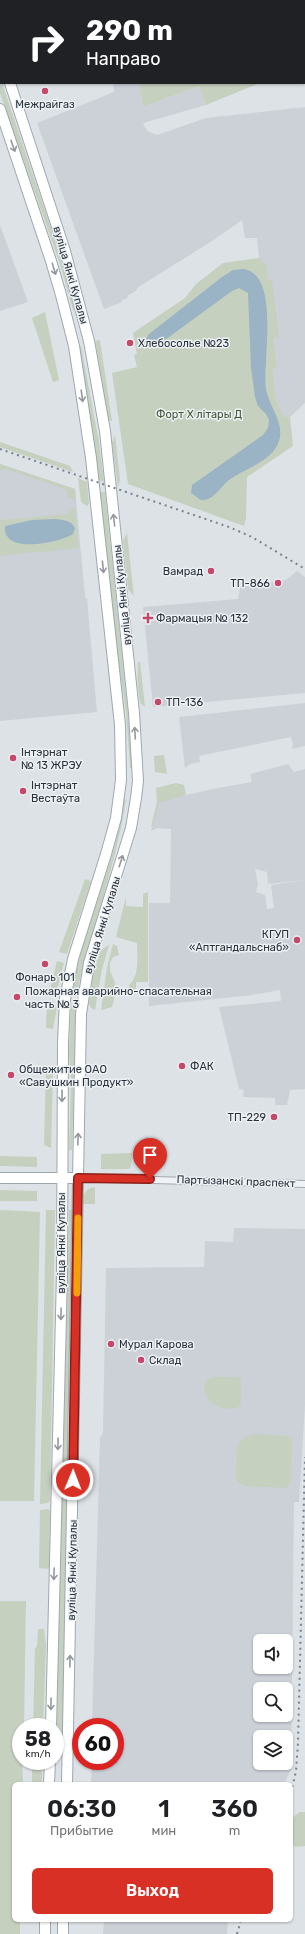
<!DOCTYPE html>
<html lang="ru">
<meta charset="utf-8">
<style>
:root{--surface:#fff;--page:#f2f2f2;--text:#202124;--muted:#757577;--accent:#d93025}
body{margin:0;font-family:Rubik,sans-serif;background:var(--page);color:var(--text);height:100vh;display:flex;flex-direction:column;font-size:15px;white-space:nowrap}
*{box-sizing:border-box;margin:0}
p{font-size:13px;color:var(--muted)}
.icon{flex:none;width:22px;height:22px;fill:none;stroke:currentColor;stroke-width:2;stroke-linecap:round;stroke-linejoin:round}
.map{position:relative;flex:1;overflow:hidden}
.side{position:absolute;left:12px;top:1782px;width:281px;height:140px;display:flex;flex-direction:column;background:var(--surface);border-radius:6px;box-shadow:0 1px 3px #0004}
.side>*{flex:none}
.top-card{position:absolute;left:0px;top:0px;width:305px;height:84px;box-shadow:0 1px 3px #0004;background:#202124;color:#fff;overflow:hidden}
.buttons{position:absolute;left:253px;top:1634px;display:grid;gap:8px}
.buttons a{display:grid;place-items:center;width:40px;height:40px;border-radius:6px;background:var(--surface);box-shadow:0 1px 3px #0004;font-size:20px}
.speed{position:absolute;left:12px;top:1718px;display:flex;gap:8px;font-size:20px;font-weight:700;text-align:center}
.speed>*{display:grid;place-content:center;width:52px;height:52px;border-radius:50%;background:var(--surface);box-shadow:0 1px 3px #0004;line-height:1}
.speed small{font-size:10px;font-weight:400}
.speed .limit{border:6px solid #d22;background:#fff;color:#111}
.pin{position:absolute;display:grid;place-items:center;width:34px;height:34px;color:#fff;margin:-41px -17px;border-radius:50% 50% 50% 0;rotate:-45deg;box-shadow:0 0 4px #0007}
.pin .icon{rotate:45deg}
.me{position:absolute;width:44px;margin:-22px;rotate:1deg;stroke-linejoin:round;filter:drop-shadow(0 0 3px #0008)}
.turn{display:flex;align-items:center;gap:14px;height:84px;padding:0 20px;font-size:18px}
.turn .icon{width:52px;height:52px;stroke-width:2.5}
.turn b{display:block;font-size:28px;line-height:34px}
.eta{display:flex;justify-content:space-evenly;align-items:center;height:68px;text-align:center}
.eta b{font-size:24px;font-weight:600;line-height:28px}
.action{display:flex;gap:8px;margin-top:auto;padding:8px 20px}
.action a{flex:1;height:46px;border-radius:6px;background:var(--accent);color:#fff;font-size:16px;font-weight:600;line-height:46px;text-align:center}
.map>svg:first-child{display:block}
.built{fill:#ccd1d8;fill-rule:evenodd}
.green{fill:#c5d0bf}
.water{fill:#9ab4c5}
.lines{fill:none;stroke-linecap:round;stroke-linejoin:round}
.minor-casing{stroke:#a3a9b0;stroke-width:8}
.primary-casing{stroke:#9ea8b1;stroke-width:12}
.minor{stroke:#f0f2f5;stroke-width:6}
.primary{stroke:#fff;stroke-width:10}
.rail{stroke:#78838f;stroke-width:2;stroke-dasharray:2 4;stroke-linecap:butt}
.oneway{stroke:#94989e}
.route-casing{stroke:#8d1f18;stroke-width:10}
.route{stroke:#d93025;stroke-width:7}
.slow{stroke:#f59e0b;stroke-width:7}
.poi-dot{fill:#c64869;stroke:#edf1f4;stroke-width:1.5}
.labels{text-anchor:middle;stroke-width:3;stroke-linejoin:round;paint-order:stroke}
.poi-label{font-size:11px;fill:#28313c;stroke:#edf1f4;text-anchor:start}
.street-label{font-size:11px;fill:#28313c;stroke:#edf1f4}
.park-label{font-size:11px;fill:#405736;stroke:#edf1f4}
</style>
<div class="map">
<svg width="305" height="1934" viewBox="0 0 305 1934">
<rect width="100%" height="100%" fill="#dde2e6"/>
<path class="built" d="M113,83H139L143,107L199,86L206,105L143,123L147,131L157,135L206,118L305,107V403L290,417L284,418L276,402L273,369L277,368L274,338L278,337L271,280H268L267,265L259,258L257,238H245L242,220L212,241L137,288V290L127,296L128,298L122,300V302L104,309L37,123L114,92Z
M0,225L28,302L0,311Z
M0,464L75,489L85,596V598H87L97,712L0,721Z
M297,571L305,577V693L153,707L143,607L238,599L240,587L286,580Z
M305,703V746L292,749L293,744L291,737L199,756L200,762L190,764L185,768L179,717Z
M288,764L294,772L305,769V1089L290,1090L287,1105H275V1098L243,1097L244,1090L239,1089L219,1007L281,1001L280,990L252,995L149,1006V903H170L171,829L157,828L151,831L159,803L168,799L218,788L252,782L250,774ZM255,869L267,872L268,884L305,880L271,885L274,908L267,909L265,895L256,892L258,885Z
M234,1228L305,1229V1405L299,1502H294L291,1769L284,1784H91L92,1761H115V1727H92L100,1438L103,1432L106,1268L204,1267L205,1241L233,1242ZM260,1641H286V1667H260ZM260,1689H286V1715H260ZM260,1737H286V1763H260Z
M104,1920H228L227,1934H103Z"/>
<path class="green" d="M41,0H305V43L304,1Z
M0,77L48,219L76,309L73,310L60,264L0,93Z
M139,83H256L257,84L206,105L199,86L143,107Z
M259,258L267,265L268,280H272L279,337L274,338L277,368L273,369L276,401L284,417H290L293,446L247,477L246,518L244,526L128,484L112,373L137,367L134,355L137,354L133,333L185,298L196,284L223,263Z
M45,312L59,380L53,382L32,318Z
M100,340L112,421L108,420L95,341Z
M79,346H81L99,442L104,482L99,480Z
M115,435L120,480L118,487L112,443Z
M0,442L70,466L73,472L0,447Z
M0,464L75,489L76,500L67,498V490L6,469L0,470Z
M78,478L87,482L89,504L87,506L81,502Z
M100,492H105L128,714L132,768H130L126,713L119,664Z
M69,509H75L79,548L0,556V518L1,520L69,514Z
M127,533L134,596L128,589L123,541Z
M138,662H140L145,707L140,703C138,689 137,676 138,662Z
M164,755L167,774L155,772L154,756Z
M176,783L184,785L186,795L159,803L153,826L151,827L157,802L156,788Z
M124,799L126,800C121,833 112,866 103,898C94,931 82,962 77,995H72C81,928 116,867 124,799Z
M85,879L91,881L67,954L59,952Z
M148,892V982H136V994L129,993V985C140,976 137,956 137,943L116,937L126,897V906L143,907V894Z
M113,944L117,946L119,955L113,957L110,963V971L115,982L114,1000L112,1007L101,1010L107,967Z
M109,945L102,969L95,1010L91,1008L89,1004L93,974L101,950Z
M57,961L64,963L56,994L53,995L49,994Z
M47,1001H52L57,1007L53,1029L46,1028Z
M71,1004H76L72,1150H69L71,1080L69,1053Z
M46,1071H53L51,1148L44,1145Z
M132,1153L131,1166L129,1169H101V1154Z
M0,1156L37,1157V1167L0,1166Z
M95,1187V1204H82C83,1195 85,1188 95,1187Z
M0,1190L37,1191V1201H0Z
M0,1210L40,1212L34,1501H0Z
M46,1210H55L50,1501L48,1503L40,1504Z
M69,1210H74L62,1749L56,1748Z
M216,1377H237L241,1379V1402L239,1407C209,1417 191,1381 216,1377Z
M253,1434L288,1436L292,1439L291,1480L287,1488L245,1486L238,1482L236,1478L237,1446L244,1437Z
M48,1509L50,1511L49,1569L39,1568L40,1510Z
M0,1601H26L24,1727H21L23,1784H14V1920H20V1934H0Z
M38,1629H44L46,1645L43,1727H33L35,1649L37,1646Z
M32,1761H42V1784H32Z
M300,1812H305V1846L297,1847L291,1845C291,1833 287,1818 300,1812Z"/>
<path class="water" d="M244,269C281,276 262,362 266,389C269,407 285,423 279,441C272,462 245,468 229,480C220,487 214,501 201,500L191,493L192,485L263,435L268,428L269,420L266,414L258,406L255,397L251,368L248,293L239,288L232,291L154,348L146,346L145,341L149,334L222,277L233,270Z
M55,519C63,520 71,520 75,528L73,534C59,543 2,555 5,526L32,520Z"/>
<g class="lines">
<defs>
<path id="minor" d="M78,1178L305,1184"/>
<path id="primary" d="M0,54L1,57
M10,83L65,251L89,341L105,431L134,713L138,781L136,798L131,828L89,963L81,1014L67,1784
M0,109L51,261L61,295L74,346L91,458L120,725L121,780L116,818L106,854L73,959L65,999L63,1043L62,1273L51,1727
M0,1178H78
M49,1784L50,1761
M45,1934V1920
M63,1934V1920"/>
</defs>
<use href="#minor" class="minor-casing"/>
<use href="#primary" class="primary-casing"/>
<use href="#minor" class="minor"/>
<use href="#primary" class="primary"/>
<path class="rail" d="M0,449L229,527L252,537L305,569
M291,1793L296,1771L298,1743L305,1457
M237,1934L241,1920"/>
</g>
<defs><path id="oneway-shaft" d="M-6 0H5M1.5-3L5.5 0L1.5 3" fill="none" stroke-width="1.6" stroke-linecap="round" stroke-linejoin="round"/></defs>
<g class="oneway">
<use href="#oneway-shaft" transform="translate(13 146) rotate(71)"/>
<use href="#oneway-shaft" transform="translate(54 269) rotate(73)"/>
<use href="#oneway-shaft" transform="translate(82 396) rotate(82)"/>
<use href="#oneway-shaft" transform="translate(114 520) rotate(-96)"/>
<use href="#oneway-shaft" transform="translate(103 567) rotate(84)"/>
<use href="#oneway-shaft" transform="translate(135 733) rotate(-93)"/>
<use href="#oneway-shaft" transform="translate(121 861) rotate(-72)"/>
<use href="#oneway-shaft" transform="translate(62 1096) rotate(90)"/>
<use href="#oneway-shaft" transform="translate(78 1139) rotate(-89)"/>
<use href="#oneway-shaft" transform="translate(61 1314) rotate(91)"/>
<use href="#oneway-shaft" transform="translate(58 1444) rotate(91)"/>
<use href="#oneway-shaft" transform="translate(54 1574) rotate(92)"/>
<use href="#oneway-shaft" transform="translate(70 1661) rotate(-89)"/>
<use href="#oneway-shaft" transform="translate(51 1704) rotate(91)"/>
</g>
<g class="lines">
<defs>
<path id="route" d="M73,1480L78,1178L150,1179"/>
</defs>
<use href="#route" class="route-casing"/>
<use href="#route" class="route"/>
<path class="slow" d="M77,1293L78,1218"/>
</g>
<g class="poi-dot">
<circle cx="45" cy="91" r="4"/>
<circle cx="130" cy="343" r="4"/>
<circle cx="211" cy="571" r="4"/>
<circle cx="278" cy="583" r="4"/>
<path d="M146 612h4v4h4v4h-4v4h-4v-4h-4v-4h4z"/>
<circle cx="158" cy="702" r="4"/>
<circle cx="13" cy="758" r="4"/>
<circle cx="23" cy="791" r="4"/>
<circle cx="297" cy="940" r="4"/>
<circle cx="45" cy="964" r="4"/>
<circle cx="17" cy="997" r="4"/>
<circle cx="182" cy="1066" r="4"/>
<circle cx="11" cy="1075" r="4"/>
<circle cx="274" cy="1117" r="4"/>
<circle cx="111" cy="1344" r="4"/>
<circle cx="141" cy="1360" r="4"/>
</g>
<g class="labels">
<g class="poi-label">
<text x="45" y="108" text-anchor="middle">Межрайгаз</text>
<text x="138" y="347">Хлебосолье №23</text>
<text x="203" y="575" text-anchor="end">Вамрад</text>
<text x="270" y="587" text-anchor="end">ТП-866</text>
<text x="156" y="622">Фармацыя № 132</text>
<text x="166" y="706">ТП-136</text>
<text x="21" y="756">Інтэрнат<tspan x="21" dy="13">№ 13 ЖРЭУ</tspan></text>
<text x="31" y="789">Інтэрнат<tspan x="31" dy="13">Вестаўта</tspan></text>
<text x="289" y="938" text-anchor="end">КГУП<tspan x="289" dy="13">«Аптгандальснаб»</tspan></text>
<text x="45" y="981" text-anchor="middle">Фонарь 101</text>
<text x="25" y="995">Пожарная аварийно-спасательная<tspan x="25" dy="13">часть № 3</tspan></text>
<text x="190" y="1070">ФАК</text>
<text x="19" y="1073">Общежитие ОАО<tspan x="19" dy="13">«Савушкин Продукт»</tspan></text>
<text x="266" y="1121" text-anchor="end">ТП-229</text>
<text x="119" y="1348">Мурал Карова</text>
<text x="149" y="1364">Склад</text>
</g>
<g class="street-label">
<text transform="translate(71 275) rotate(74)" y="4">вуліца Янкі Купалы</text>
<text transform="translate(122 595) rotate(-96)" y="4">вуліца Янкі Купалы</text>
<text transform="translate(102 925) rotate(-73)" y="4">вуліца Янкі Купалы</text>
<text transform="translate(236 1181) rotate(2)" y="4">Партызанскі праспект</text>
<text transform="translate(61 1243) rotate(-90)" y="4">вуліца Янкі Купалы</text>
<text transform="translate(72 1570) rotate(-89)" y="4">вуліца Янкі Купалы</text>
</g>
<g class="park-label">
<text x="199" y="418">Форт X літары Д</text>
</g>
</g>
</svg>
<div class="buttons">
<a><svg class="icon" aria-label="sound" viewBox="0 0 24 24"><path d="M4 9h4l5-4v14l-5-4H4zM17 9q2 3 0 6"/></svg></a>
<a><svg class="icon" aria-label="search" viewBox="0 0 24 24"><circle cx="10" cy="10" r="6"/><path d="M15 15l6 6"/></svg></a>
<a><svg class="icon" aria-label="layers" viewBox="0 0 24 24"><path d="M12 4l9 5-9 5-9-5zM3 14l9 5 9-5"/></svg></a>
</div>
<div class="speed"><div>58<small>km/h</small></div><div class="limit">60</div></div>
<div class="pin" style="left:150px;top:1179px;background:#d93025"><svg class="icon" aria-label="arrive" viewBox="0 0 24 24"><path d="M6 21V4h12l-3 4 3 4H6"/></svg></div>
<svg class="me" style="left:73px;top:1480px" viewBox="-20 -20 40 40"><circle r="17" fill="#d93025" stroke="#fff" stroke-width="3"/><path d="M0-11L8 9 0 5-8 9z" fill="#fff"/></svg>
<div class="top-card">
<div class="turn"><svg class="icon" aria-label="right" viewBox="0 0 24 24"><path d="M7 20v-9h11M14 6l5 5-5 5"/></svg><div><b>290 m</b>Направо</div></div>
</div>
<section class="side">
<div class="eta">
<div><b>06:30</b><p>Прибытие</p></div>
<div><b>1</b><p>мин</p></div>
<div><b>360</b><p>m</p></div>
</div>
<div class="action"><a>Выход</a></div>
</section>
</div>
